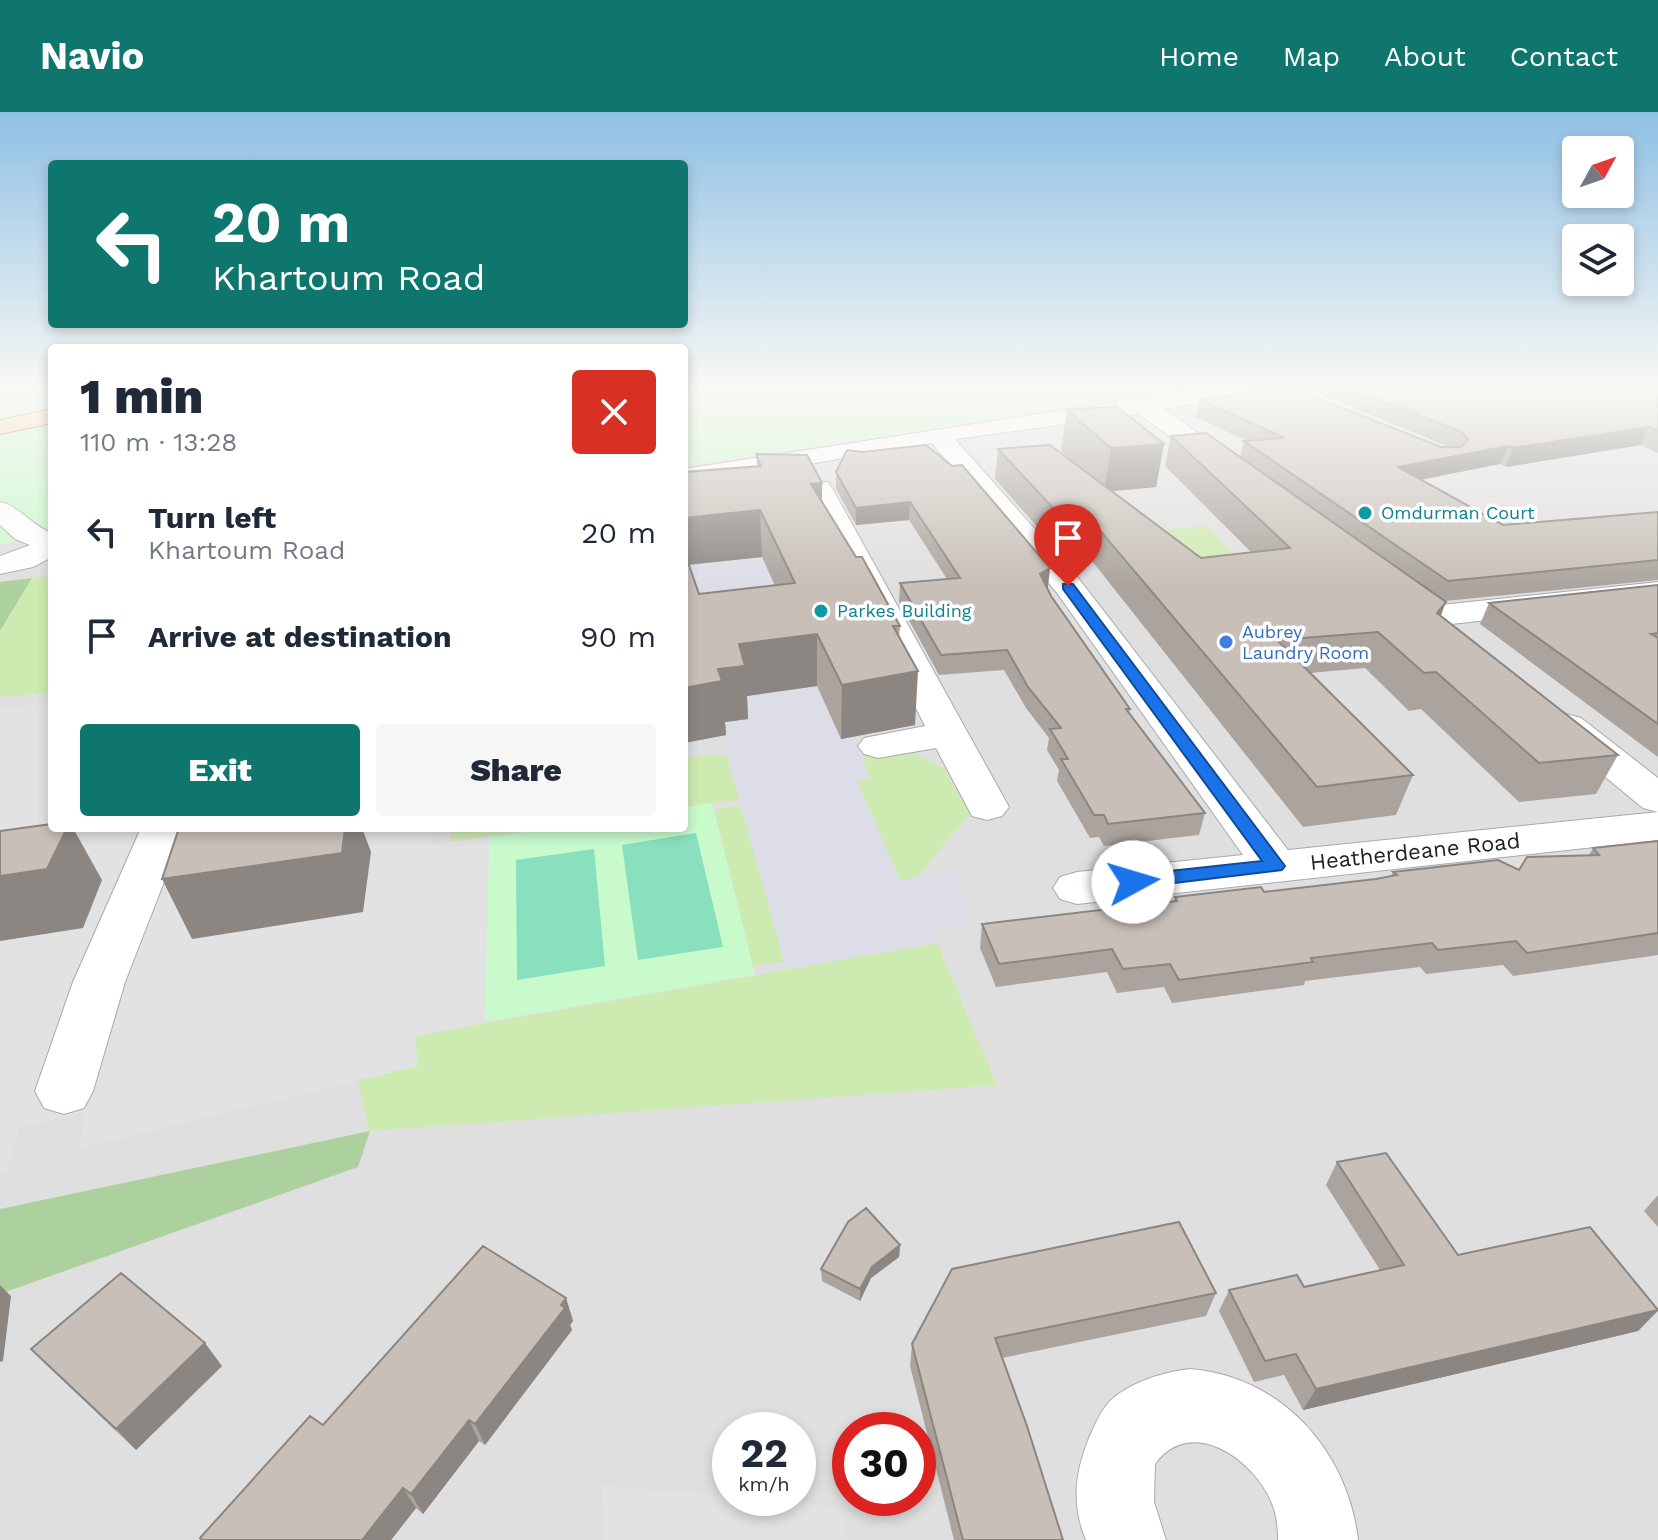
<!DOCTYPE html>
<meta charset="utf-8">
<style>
:root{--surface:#fff;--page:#f6f6f7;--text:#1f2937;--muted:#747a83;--accent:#0f766e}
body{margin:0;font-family:"Work Sans",sans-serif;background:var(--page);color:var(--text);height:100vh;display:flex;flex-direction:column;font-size:30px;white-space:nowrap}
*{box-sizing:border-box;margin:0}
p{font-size:26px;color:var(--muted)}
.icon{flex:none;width:44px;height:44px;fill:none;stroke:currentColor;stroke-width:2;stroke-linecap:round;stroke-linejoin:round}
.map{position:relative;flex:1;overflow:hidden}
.sheet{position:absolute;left:48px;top:232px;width:640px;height:488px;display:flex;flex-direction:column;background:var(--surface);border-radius:8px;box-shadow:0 4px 12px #0003}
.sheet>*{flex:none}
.hud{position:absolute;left:48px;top:48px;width:640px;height:168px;border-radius:8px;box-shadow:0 4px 12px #0003;background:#0f766e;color:#fff;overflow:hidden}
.needle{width:52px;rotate:50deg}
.buttons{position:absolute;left:1562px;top:24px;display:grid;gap:16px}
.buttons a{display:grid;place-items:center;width:72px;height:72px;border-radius:8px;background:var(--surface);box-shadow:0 4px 12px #0003;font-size:40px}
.speed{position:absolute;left:712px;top:1300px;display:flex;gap:16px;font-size:40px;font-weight:700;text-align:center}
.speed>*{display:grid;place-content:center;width:104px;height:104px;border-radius:50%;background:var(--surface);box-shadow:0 4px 12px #0003;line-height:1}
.speed small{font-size:20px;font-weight:400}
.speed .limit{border:12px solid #d22;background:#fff;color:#111}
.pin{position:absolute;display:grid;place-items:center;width:68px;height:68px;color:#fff;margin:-82px -34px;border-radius:50% 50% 50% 0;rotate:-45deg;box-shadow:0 0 8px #0007}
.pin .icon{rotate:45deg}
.me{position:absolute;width:88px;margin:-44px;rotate:84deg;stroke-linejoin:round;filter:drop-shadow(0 0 6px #0008)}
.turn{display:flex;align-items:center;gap:28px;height:168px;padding:0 32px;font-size:36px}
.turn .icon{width:104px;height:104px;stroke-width:2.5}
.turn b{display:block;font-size:56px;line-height:68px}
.round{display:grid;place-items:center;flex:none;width:84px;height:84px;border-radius:8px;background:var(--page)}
.head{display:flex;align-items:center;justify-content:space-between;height:136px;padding:0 32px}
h1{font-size:48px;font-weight:800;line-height:60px}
.button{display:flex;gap:16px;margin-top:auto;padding:16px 32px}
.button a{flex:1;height:92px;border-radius:8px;background:var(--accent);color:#fff;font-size:32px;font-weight:800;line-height:92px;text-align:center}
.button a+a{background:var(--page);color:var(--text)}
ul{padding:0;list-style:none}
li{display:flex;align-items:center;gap:24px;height:104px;padding:0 32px}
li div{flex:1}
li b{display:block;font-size:30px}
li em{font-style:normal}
header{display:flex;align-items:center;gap:48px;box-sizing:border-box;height:112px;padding:0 40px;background:var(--accent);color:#fff}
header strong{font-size:38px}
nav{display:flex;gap:44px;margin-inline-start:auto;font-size:28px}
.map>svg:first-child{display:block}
.residential{fill:#e0dfdf;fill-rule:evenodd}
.grass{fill:#cdebb0}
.forest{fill:#add19e}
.park{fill:#c8facc}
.pitch{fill:#88e0be}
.parking{fill:#e2e2e2}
.plaza{fill:#dddde8}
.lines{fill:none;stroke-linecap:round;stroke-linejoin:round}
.minor-casing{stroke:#a9a9a9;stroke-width:2}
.major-casing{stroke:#a06b00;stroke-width:2}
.minor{fill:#fff;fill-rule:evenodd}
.major{fill:#fcd6a4;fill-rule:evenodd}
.wall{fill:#aba49e;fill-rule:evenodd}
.shaded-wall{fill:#8b8681}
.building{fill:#c7bfb8;stroke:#8b8681;stroke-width:2}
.route{fill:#1a73e8;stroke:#114b97;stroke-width:2}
.culture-dot{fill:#0f9aa8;stroke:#fff;stroke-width:3}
.shop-dot{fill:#3f7fe0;stroke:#fff;stroke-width:3}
.labels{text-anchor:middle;stroke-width:7;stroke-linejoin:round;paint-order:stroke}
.far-culture-label{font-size:18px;fill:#0d838f;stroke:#fff;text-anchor:start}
.far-shop-label{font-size:18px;fill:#366cbe;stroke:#fff;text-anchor:start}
.street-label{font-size:22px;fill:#222;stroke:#fff}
</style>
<header>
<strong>Navio</strong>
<nav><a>Home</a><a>Map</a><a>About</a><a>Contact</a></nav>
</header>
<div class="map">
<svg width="1658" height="1428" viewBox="0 0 1658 1428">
<rect width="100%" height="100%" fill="#f2efe9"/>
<path class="residential" d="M1204,276H1658V1428H0V433L52,417V716H684V354ZM730,1318H798V1386H730ZM850,1318H918V1386H850Z"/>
<path class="grass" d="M1207,414L1254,464L1193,471L1131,420Z
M52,463V580L0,585V519L32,466Z
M916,642L945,658L970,701L916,766L900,768L857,669L870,666L862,646Z
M699,644H727L740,688L684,695V646Z
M743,693L786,849L753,854L714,697Z
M451,716H497L499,720L518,716H551L451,729Z
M937,831L997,973L370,1019L358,969L417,954L416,924Z"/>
<path class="forest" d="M32,466L0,519V470Z
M370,1019L358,1055L0,1182V1097Z"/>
<path class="park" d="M0,276H52V417L0,433Z
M684,276H1203L684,354Z
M712,691L755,863L485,910L489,726L551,716H684V695Z"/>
<path class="pitch" d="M696,721L723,835L638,848L622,733Z
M594,737L605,854L517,868L516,748Z"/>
<path class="parking" d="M52,591V716H177L167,749L383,716H433L432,732L489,726L485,910L416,924L417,954L78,1037L86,1000L19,1016L7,1058L0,1060V596Z
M601,1373L842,1395L847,1428H605Z"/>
<path class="plaza" d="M762,445L796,522L703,532L684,453Z
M817,574L841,627L852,626L862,646L870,666L857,669L900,768L951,761L970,810L933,819L937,831L786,857L727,644L722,611L742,584Z"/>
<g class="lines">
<defs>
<path id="minor" d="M1206,276H1251L1240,283L1164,297L1242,352L1246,358L1242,364H1224L1139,302L955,327L1079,467L1288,738L1658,700V728L1077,792L1060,787L1053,776L1060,765L1077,760L1243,743L1057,481L932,331L786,356L797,369L828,370L832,376L1009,695L1002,704L987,708L972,704L936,636L878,646L864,642L858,634L864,626L925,614L809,384L779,383L763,360L684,373V357Z
M0,390C20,394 32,414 52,421V445L33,455L0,462V444L30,433L15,427L0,413Z
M1658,470V490L1432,514L1420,511L1415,504L1420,497L1432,494Z
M1567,602L1581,606L1658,666V700L1643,696L1553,622L1547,614L1553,606Z
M141,716H185L125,870L93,979L84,996L64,1002L44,996L35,979L73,870Z
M1190,1257C1281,1264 1348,1339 1358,1428H1278C1278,1418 1277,1407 1274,1397C1259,1350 1192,1301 1155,1352L1154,1390L1166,1428H1086C1071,1392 1075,1361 1089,1326C1095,1313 1100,1300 1110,1289C1130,1270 1164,1260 1190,1257Z"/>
<path id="major" d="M52,297V311L0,322V308Z"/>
</defs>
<use href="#minor" class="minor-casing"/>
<use href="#major" class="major-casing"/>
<use href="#minor" class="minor"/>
<use href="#major" class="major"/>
</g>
<path class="wall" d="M1305,276H1658V341L1641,333L1506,355L1500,352L1421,368L1503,413L1658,400V468L1445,489L1441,504L1618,643L1596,682L1519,690L1421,597L1409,599L1365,556L1310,561L1413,663L1396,703L1303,715L1092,449L1076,459L995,367L998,337L1071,348L1061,339L1067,298L1164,332L1156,375L1112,379L1201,446L1251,440L1165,354L1171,324L1240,345L1244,329H1247L1196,305L1200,288L1441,335H1449Z
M847,338L1050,456L1047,475L1051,484L1130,597L1129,601L1205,701L1199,723L1104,734L1099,725L1090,726L1057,669L1059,658L1047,638L1049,626L1026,596L1004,558L939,563L899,490L900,471L947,467L909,408L856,413L836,377V360Z
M756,342L822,390L900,514L899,526L915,613L841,627L817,574L747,584L748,607L725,610L726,623L684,631V360L757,354ZM762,445L775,474L699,482L689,453Z
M1658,473V645L1480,512L1489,491Z
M1658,729V843L1513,864L1503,853L1426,862L1420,855L1305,869L1304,873L1172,891L1164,875L1117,881L1107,860L996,875L980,836L982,812L1174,789L1175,785L1264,780L1376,767L1391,764L1393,760L1519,758L1589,743L1593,736Z
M1337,1050L1458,1143L1658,1197V1199L1638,1219L1303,1298L1284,1263L1254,1270L1219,1199L1229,1178L1304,1175L1380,1158L1326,1073Z
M1658,1083V1115L1644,1099Z
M900,1133L899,1145L871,1166L860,1189L822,1169L821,1157Z
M1216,1181L1206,1204L1002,1246L1063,1428H954L910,1254L912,1232Z
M566,1186L573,1209L570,1213L572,1218L485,1333L479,1329L423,1402L416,1396L391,1428H201L323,1313Z
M31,1237L222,1254L136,1338L53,1259Z"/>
<path class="shaded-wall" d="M1649,315L1641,333L1506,355L1513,336Z
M1164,332L1156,375L1104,380L1111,336Z
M1508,334L1500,352L1392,373L1398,355Z
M822,371V416L811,372Z
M910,390L909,408L856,413V396Z
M760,398L762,445L684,453V406Z
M1098,416L1092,449L1076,459L1081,426Z
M1050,456L1048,475L1037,480L1040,462Z
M1446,490L1432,525L1437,501Z
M817,522V574L747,584L748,607L725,610L726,623L684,631V576L718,557L739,532Z
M918,559L915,613L841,627L842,573Z
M67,716H73L102,768L83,816L0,829V764Z
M345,716H362L371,740L363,800L192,827L162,767Z
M900,1133L899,1145L871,1166L860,1189V1177L872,1155Z
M0,1173L11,1184L3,1249L0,1250Z
M566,1186L573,1209L570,1213L572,1218L485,1333L475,1312Z
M1658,1198L1638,1219L1303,1298L1316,1277Z
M205,1231L222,1254L136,1338L116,1317Z
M469,1308L479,1329L423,1402L411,1382Z
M403,1376L416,1396L391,1428H362Z"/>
<path class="building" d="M1273,276H1292L1441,335H1461L1468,327L1462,320L1349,276H1658V319L1649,315L1513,336L1508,334L1398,355L1503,413L1658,400V448L1448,469L1244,329L1284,326L1200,288Z
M1116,294L1164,332L1111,336L1067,298Z
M1206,321L1446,490L1437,501L1618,643L1539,651L1436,560L1424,561L1378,520L1277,528L1413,663L1317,675L1098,416L1081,426L998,337L1050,333L1201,446L1290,436L1171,324Z
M926,333L952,354L962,353L1050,456L1040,462L1051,484L1130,597H1126L1205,701L1108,712L1104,703H1094L1061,647H1068L1050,617L1061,616L1028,575L1007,538L941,543L900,471L960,466L910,390L856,396L836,360L847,338L862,340Z
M756,342L807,343L822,371L811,372L856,445H862L900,514H893L918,559L842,573L817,522L739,532L745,554L718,557L722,569L684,576V439L699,482L795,471L760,398L684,406V360L761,354Z
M1658,473V521L1651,522L1658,526V612L1489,491Z
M52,712V716H67L47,757L0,764V719Z
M179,716H345L342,741L162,767Z
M1658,729V821L1527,841L1516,829L1438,838L1432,831L1311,846L1313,850L1179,868L1170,852L1123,857L1112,837L999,852L982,812L1177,789L1175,785L1261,775L1264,780L1376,767L1397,763L1393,760L1498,748L1519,758L1527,745L1599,743L1593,736Z
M1386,1041L1458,1143L1590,1115L1658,1198L1316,1277L1296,1242L1265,1249L1229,1178L1297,1163L1304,1175L1404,1153L1337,1050Z
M866,1096L900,1133L872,1155L860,1177L821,1157L848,1110Z
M1179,1110L1216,1181L995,1226L1027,1314L1063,1428H963L912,1232L952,1157Z
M483,1134L566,1186L561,1193L565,1196L475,1312L469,1308L411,1382L403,1376L362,1428H202L200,1426L310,1304L323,1313Z
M121,1161L205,1231L116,1317L31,1237Z"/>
<linearGradient id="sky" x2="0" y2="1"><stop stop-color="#8fc0e4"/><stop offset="0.58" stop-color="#f9f8f5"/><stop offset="1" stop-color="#f9f8f5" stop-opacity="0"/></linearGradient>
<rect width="1658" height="476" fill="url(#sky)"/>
<path class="route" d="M1063,472H1073L1282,750L1285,754L1282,758L1133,776L1127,774L1124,770L1133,763L1262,749L1063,477Z"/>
<g class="culture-dot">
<circle cx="1365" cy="401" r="8"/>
<circle cx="821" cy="499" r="8"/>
</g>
<circle class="shop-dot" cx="1226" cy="530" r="8"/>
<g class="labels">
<g class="far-culture-label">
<text x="1381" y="407">Omdurman Court</text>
<text x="837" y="505">Parkes Building</text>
</g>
<g class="far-shop-label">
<text x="1242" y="526">Aubrey<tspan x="1242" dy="21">Laundry Room</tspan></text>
</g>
<g class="street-label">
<text transform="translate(1415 739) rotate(-6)" y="8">Heatherdeane Road</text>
</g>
</g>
</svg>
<div class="buttons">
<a><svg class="needle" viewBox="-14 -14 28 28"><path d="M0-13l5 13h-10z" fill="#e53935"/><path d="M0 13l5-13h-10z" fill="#747a83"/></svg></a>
<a><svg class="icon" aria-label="layers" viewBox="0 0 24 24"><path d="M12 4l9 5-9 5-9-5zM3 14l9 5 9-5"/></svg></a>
</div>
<div class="speed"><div>22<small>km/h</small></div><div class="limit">30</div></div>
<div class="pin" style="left:1068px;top:474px;background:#d93025"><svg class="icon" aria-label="arrive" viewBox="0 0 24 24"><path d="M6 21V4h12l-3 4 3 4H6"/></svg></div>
<svg class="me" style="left:1133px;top:770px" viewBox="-20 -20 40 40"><circle r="19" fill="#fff"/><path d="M0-13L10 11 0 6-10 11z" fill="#1a73e8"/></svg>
<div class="hud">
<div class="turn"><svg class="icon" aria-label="left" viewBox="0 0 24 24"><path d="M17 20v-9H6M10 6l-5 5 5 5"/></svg><div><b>20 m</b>Khartoum Road</div></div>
</div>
<section class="sheet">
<div class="head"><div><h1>1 min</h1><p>110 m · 13:28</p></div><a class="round" style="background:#d93025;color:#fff"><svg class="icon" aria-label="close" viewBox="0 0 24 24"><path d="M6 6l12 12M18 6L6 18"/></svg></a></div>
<ul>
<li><svg class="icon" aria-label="left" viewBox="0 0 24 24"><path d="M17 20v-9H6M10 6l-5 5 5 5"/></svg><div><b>Turn left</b><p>Khartoum Road</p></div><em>20 m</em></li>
<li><svg class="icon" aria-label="arrive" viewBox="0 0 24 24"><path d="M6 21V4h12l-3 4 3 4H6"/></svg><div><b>Arrive at destination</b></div><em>90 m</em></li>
</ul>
<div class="button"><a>Exit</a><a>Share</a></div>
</section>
</div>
